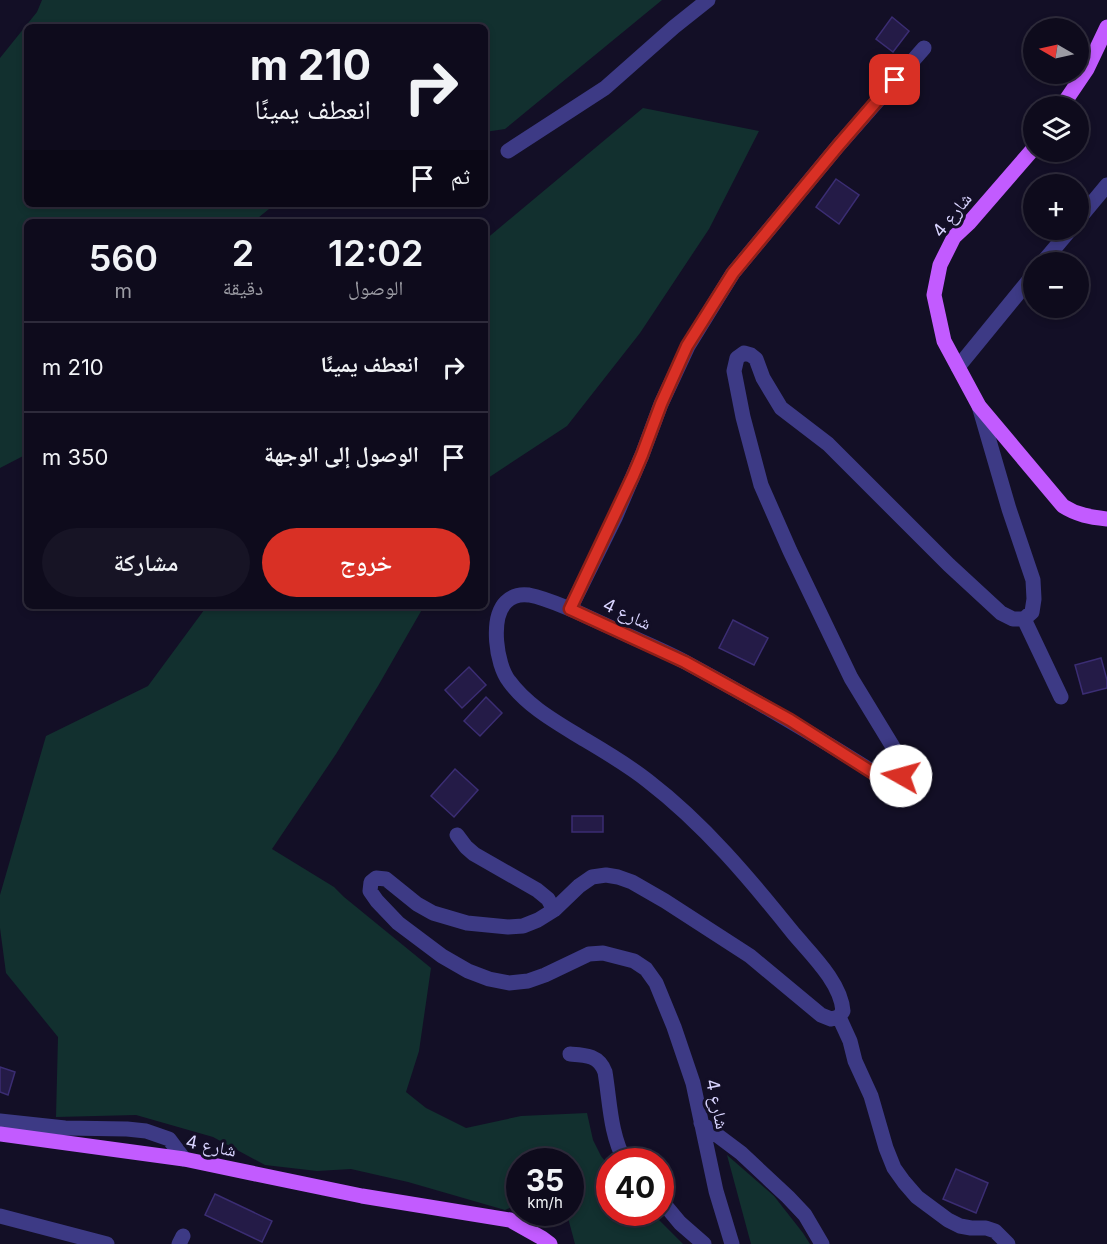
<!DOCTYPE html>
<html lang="ar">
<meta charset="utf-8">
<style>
:root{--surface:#0e0b1c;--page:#171425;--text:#f1f3f6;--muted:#9b9ba3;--line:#2e2b3b;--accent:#d93025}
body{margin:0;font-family:Inter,"Noto Naskh Arabic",sans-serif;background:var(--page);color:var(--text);direction:rtl;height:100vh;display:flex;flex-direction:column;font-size:22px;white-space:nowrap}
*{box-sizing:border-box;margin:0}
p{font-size:20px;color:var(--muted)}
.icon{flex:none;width:33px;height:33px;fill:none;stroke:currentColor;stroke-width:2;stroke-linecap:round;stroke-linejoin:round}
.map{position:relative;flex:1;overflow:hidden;direction:ltr}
.side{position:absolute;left:24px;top:219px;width:464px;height:390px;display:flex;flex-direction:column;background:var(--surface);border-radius:9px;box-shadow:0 3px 9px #0003,0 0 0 2px var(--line);direction:rtl}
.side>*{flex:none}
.banner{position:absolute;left:24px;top:24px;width:464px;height:183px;border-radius:9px;box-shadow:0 3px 9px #0003,0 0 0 2px var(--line);direction:rtl;background:#0e0b1c;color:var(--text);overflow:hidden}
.needle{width:39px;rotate:279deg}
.controls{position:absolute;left:1023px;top:18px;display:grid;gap:12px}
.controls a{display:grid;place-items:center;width:66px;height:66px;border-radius:50%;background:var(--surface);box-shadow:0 3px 9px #0003,0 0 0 2px var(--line);font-size:30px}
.speed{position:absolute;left:506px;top:1148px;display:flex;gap:12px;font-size:30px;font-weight:700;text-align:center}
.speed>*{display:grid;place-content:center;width:78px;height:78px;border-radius:50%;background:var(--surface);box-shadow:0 3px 9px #0003,0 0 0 2px var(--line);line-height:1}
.speed small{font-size:15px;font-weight:400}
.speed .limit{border:9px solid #d22;background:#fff;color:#111}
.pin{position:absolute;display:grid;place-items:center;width:51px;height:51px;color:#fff;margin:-26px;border-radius:12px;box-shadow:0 3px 9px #0006}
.me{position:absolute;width:66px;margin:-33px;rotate:277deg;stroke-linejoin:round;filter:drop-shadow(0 0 4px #0008)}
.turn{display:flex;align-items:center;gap:21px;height:126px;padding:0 18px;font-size:27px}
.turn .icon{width:78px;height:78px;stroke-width:2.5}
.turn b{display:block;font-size:42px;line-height:51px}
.then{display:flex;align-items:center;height:57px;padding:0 18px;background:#0003;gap:12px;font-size:22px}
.eta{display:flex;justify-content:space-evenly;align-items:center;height:102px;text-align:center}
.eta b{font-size:36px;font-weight:600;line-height:42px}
.cta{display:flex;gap:12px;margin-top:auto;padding:12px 18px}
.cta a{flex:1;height:69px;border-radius:36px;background:var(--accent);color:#fff;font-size:24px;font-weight:600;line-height:69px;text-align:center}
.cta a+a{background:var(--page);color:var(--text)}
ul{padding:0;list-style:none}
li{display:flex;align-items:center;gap:18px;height:90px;padding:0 18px;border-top:2px solid var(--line)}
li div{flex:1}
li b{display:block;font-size:22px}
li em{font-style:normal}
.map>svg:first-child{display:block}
.green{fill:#12302f}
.building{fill:#241b47;stroke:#3b2d73;stroke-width:1.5}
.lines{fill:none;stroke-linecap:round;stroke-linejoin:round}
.minor{stroke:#3d3a85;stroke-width:15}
.major{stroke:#c25bff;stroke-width:15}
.route-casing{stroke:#8d1f18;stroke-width:15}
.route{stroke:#d93025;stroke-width:10}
.labels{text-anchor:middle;stroke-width:6;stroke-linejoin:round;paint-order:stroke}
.street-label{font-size:18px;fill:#d9d4ff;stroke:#130f26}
</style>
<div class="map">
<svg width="1107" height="1244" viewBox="0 0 1107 1244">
<rect width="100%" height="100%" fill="#130f26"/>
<path class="green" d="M42,0H662L505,129L485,132L484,27H27V204H275L253,222H27V454L0,468V58L37,12Z
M643,108L759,131L709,229L640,333L567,426L485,480V240Z
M207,606H424L378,686L336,754L272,849L334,887L344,897L431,968L419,1051L406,1092L426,1108L466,1128L521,1116L587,1113L593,1140L601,1156L609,1166V1212H651L683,1244H575L567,1214L564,1212H570V1161H519V1204L505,1210L408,1182L351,1169L317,1171L265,1165L213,1137L136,1115L56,1117L58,1037L6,973L0,928V895L46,736L148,686Z
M727,1155L774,1196L803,1233L810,1244H751Z"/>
<path class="building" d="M892,17L909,31L893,52L876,39Z
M836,179L859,195L839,224L816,207Z
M733,620L768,638L754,665L719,648Z
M1101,658L1107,680V688L1083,694L1075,665Z
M469,667L486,685L462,708L445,690Z
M486,697L502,713L480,736L464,721Z
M455,769L478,790L454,817L431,796Z
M572,816H603V832H572Z
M0,1067L15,1072L8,1095L0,1092Z
M956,1169L988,1183L976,1213L943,1199Z
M215,1194L272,1221L262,1242L205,1215Z"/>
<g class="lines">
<path class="minor" d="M508,151L605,88L674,27L708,0
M1078,220L1107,185
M1043,262L1070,230
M958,367L1034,274
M570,609L615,518L642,455L661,404L688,346L733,273L838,146L924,48
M1024,619L1061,697
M457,835L466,847L474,854L537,890L548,899L554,910
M839,1017L850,1041L855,1061L871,1096L886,1148L894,1168L904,1182L917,1197L948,1220L960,1226L971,1228H986L995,1231L1008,1244
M570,1054C585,1055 599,1055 605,1072C610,1102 610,1134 625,1161
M0,1121L65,1128L127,1129L146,1131L169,1139L184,1159
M701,1123L741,1153L788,1197L805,1215L822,1244
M660,1199L680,1223L704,1244
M0,1216L107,1244
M179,1244L183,1236
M732,1244L716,1191L693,1083L674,1027L656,983L646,969L634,961L603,953L589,954L545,975L528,981L509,983L489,979L468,971L442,956L398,923L377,901L370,891L371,882L376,878L386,879L417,904L433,913L467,923L508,927L523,926L538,920L554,910L579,886L592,877L606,875L618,877L632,882L665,901L750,956L821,1015L831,1019L839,1017L843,1011C841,983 812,955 794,934C750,879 704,824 648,781C628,765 604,751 582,738C556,722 527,706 509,681C496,664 490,618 506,602C512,596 521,594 529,595C545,598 560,605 575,611C592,619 608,626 625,634C645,643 667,652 687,663C752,698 816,736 878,775C886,779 893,782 901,776V769L899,761L893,747L851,678L790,551L761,485L743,417L734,371L737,358L744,353L751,355L756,359L763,378L781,408L828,444L949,565L1001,613L1013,619H1024L1032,612L1034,599L1033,580L1009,509L979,406"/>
<path class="major" d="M1062,106L1087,69L1107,27
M1034,148L969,223L954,237L940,265L934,295L944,341L979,406L1063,506C1077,515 1090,517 1107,519
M0,1134L184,1159L362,1196L510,1220L542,1238L550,1244"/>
</g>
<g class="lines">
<defs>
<path id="route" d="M895,80L838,146L733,273L687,346L661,404L642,455L633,476L570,609L685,662L790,720L878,776C886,779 893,782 901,776"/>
</defs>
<use href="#route" class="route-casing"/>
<use href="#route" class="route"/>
</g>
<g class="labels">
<g class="street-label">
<text transform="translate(952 215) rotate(-51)" y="6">شارع 4</text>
<text transform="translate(627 614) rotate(25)" y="6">شارع 4</text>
<text transform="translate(717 1104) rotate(78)" y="6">شارع 4</text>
<text transform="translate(211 1146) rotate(11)" y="6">شارع 4</text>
</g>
</g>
</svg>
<div class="controls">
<a><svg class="needle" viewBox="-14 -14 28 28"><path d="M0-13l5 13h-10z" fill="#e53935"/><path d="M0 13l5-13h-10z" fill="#9b9ba3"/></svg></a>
<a><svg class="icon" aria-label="layers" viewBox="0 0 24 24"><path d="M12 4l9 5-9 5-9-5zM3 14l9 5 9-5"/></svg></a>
<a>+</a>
<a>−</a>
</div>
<div class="speed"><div>35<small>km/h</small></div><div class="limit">40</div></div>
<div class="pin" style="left:895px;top:80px;background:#d93025"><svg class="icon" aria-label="arrive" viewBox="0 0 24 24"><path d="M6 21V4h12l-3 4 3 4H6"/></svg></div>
<svg class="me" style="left:901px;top:776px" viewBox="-20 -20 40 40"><circle r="19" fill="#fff"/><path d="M0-13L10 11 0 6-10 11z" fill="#d93025"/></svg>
<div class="banner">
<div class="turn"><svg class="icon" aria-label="right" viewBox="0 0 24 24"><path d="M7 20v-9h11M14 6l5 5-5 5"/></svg><div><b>210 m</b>انعطف يمينًا</div></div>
<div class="then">ثم<svg class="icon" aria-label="arrive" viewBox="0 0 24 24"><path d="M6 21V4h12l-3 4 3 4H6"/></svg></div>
</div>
<section class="side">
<div class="eta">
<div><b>12:02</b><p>الوصول</p></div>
<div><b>2</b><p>دقيقة</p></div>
<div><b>560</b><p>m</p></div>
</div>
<ul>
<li><svg class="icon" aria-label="right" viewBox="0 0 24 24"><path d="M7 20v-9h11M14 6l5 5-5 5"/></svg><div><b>انعطف يمينًا</b></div><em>210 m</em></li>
<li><svg class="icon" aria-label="arrive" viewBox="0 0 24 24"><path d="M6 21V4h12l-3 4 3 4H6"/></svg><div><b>الوصول إلى الوجهة</b></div><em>350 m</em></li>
</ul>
<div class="cta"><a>خروج</a><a>مشاركة</a></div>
</section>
</div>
